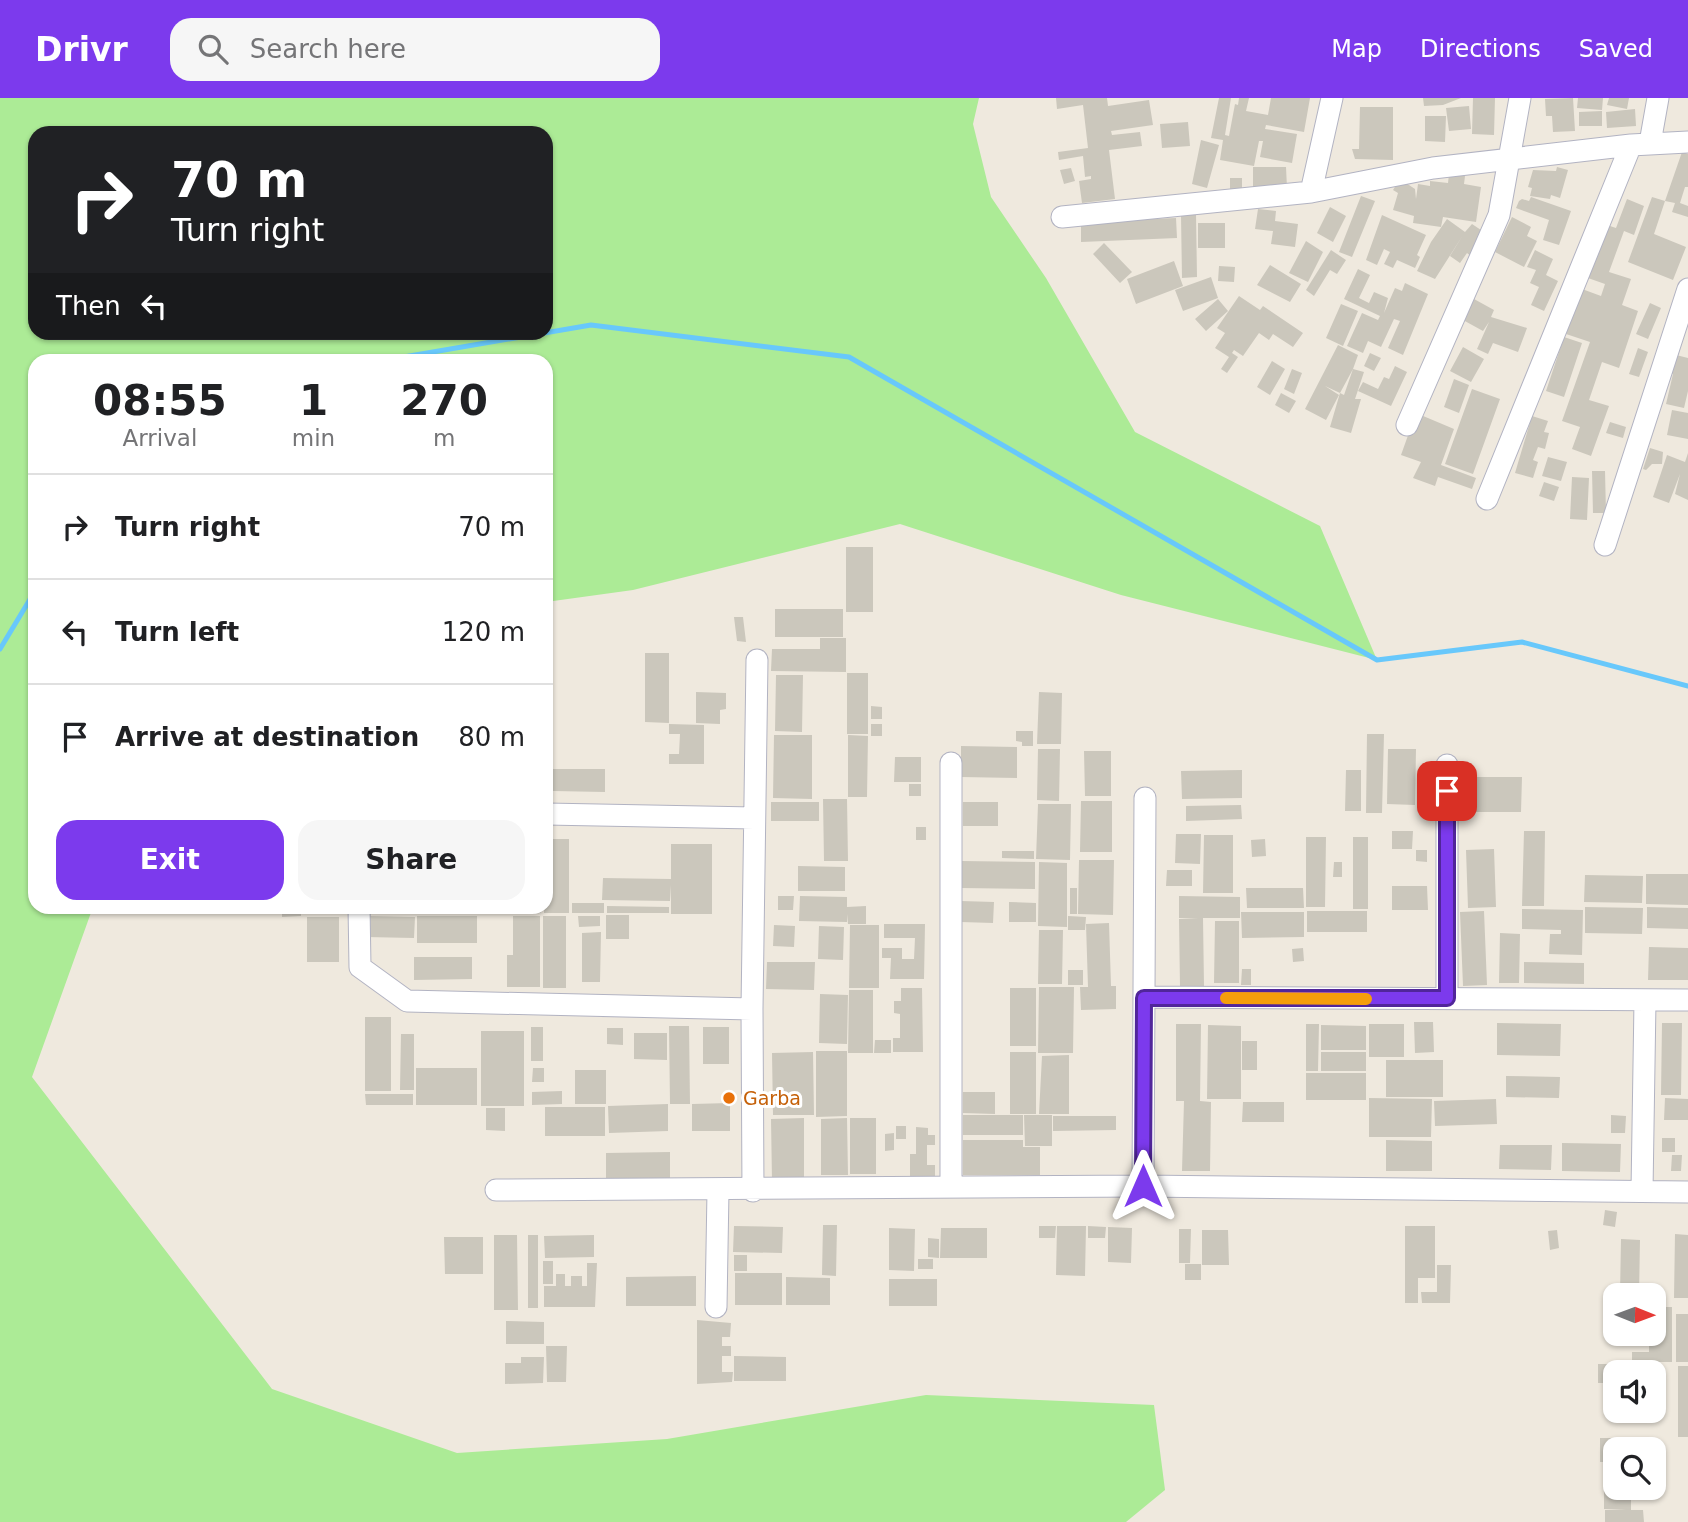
<!DOCTYPE html>
<style>
:root{--surface:#fff;--page:#f6f6f6;--text:#202124;--muted:#757577;--line:#e0e0e0;--accent:#7c3aed}
body{margin:0;font-family:"DejaVu Sans",sans-serif;background:var(--page);color:var(--text);height:100vh;display:flex;flex-direction:column;font-size:26px;white-space:nowrap}
*{box-sizing:border-box;margin:0}
p{font-size:23px;color:var(--muted)}
.icon{flex:none;width:38px;height:38px;fill:none;stroke:currentColor;stroke-width:2;stroke-linecap:round;stroke-linejoin:round}
.map{position:relative;flex:1;overflow:hidden}
.sheet{position:absolute;left:28px;top:256px;width:525px;height:560px;display:flex;flex-direction:column;background:var(--surface);border-radius:21px;box-shadow:0 2px 5px #0004}
.sheet>*{flex:none}
.hud{position:absolute;left:28px;top:28px;width:525px;height:214px;border-radius:21px;box-shadow:0 2px 5px #0004;background:#202124;color:#fff;overflow:hidden}
.needle{width:46px;rotate:91deg}
.tools{position:absolute;left:1603px;top:1185px;display:grid;gap:14px}
.tools a{display:grid;place-items:center;width:63px;height:63px;border-radius:14px;background:var(--surface);box-shadow:0 2px 5px #0004;font-size:35px}
.pin{position:absolute;display:grid;place-items:center;width:60px;height:60px;color:#fff;margin:-30px;border-radius:14px;box-shadow:0 4px 10px #0006}
.me{position:absolute;width:77px;margin:-38px;rotate:0deg;stroke-linejoin:round;filter:drop-shadow(0 0 5px #0008)}
.turn{display:flex;align-items:center;gap:24px;height:147px;padding:0 28px;font-size:32px}
.turn .icon{width:91px;height:91px;stroke-width:2.5}
.turn b{display:block;font-size:49px;line-height:60px}
.then{display:flex;align-items:center;height:66px;padding:0 28px;background:#0003;gap:14px;font-size:26px}
.eta{display:flex;justify-content:space-evenly;align-items:center;height:119px;text-align:center}
.eta b{font-size:42px;font-weight:700;line-height:49px}
.cta{display:flex;gap:14px;margin-top:auto;padding:14px 28px}
.cta a{flex:1;height:80px;border-radius:21px;background:var(--accent);color:#fff;font-size:28px;font-weight:700;line-height:80px;text-align:center}
.cta a+a{background:var(--page);color:var(--text)}
ul{padding:0;list-style:none}
li{display:flex;align-items:center;gap:21px;height:105px;padding:0 28px;border-top:2px solid var(--line)}
li div{flex:1}
li b{display:block;font-size:26px}
li em{font-style:normal}
header{display:flex;align-items:center;gap:42px;box-sizing:border-box;height:98px;padding:0 35px;background:var(--accent);color:#fff}
header strong{font-size:33px}
nav{display:flex;gap:38px;margin-inline-start:auto;font-size:24px}
.search{width:490px;height:63px;background:var(--page);display:flex;align-items:center;gap:18px;box-sizing:border-box;padding:0 24px;border-radius:21px;color:var(--muted);font-size:26px}
.map>svg:first-child{display:block}
.green{fill:#aceb96;fill-rule:evenodd}
.lines{fill:none;stroke-linecap:round;stroke-linejoin:round}
.stream{stroke:#68c8fb;stroke-width:5}
.building{fill:#cbc7bc}
.minor-casing{stroke:#b2b3c2;stroke-width:23}
.minor{stroke:#fff;stroke-width:21}
.route-casing{stroke:#51269a;stroke-width:18}
.route{stroke:#7c3aed;stroke-width:12}
.slow{stroke:#f59e0b;stroke-width:12}
.food-dot{fill:#e8710a;stroke:#fff;stroke-width:2.5}
.labels{text-anchor:middle;stroke-width:6;stroke-linejoin:round;paint-order:stroke}
.food-label{font-size:19px;fill:#c56008;stroke:#fff;text-anchor:start}
</style>
<header>
<strong>Drivr</strong>
<div class="search"><svg class="icon" aria-label="search" viewBox="0 0 24 24"><circle cx="10" cy="10" r="6"/><path d="M15 15l6 6"/></svg>Search here</div>
<nav><a>Map</a><a>Directions</a><a>Saved</a></nav>
</header>
<div class="map">
<svg width="1688" height="1424" viewBox="0 0 1688 1424">
<rect width="100%" height="100%" fill="#efe9de"/>
<path class="green" d="M0,0H979L973,26L991,99L1046,180L1135,334L1320,428L1377,562L1121,497L900,426L633,492L546,504V262H35V808L93,809L32,979L272,1291L457,1355L667,1341L926,1297L1154,1307L1165,1392L1126,1424H0ZM35,35H546V234H35Z"/>
<g class="lines">
<path class="stream" d="M386,262L591,227L849,259L1377,562L1522,544L1688,588
M0,551L35,493"/>
</g>
<path class="building" d="M1056,0H1107L1108,8L1149,2L1153,27L1111,33L1112,37L1140,34L1142,48L1109,52L1115,101L1082,105L1079,83L1091,81V78L1085,79L1083,58L1059,62L1058,54L1088,50L1083,7L1057,11Z
M1219,0H1231L1225,37L1229,38L1235,6L1238,7L1239,0H1249L1246,13L1268,17L1271,0H1310L1304,34L1266,27L1265,31L1297,36L1292,65L1260,59L1263,43H1259L1254,68L1220,62L1223,42L1211,40Z
M1423,0H1461L1443,7L1424,8Z
M1473,0H1495L1494,37L1472,36Z
M1573,0L1575,33L1553,34L1552,18H1546L1545,1Z
M1578,0H1603L1602,12L1577,10Z
M1609,0H1629L1627,11L1607,7Z
M1469,8L1471,31L1449,33L1446,10Z
M1360,9H1393V62L1355,61L1352,51H1359Z
M1635,11L1636,28L1607,30L1606,14Z
M1602,13V28H1579V14Z
M1425,18H1446L1445,44L1425,43Z
M1188,24L1190,48L1162,50L1160,26Z
M1201,42L1219,47L1207,90L1192,86Z
M1682,54L1688,56V89H1685L1680,105L1688,108V119L1672,114L1675,105L1665,103L1654,136L1686,149L1673,182L1628,164L1652,99L1665,103Z
M1253,69H1286L1287,90L1253,91Z
M1557,69L1568,72L1560,100L1551,97L1550,101L1530,98L1532,90L1528,89L1533,72L1556,73Z
M1071,70L1075,83L1064,86L1060,72Z
M1449,76L1465,78L1464,86L1481,89L1476,124L1443,119L1441,129L1413,125L1414,118L1393,112L1398,95L1393,92L1400,81L1415,91L1416,101L1418,86L1430,88V83L1448,85Z
M1230,80H1242V97H1230Z
M1361,98L1375,103L1352,159L1339,154Z
M1531,99L1571,113L1559,147L1543,142L1549,122L1516,110L1519,103L1522,101L1529,103Z
M1627,101L1644,108L1634,137L1624,133L1609,174L1631,181L1622,207L1638,213L1619,270L1602,264L1589,302L1609,308L1591,358L1572,351L1580,329L1562,323L1590,244L1566,236L1582,191L1601,198L1605,186L1588,180L1607,127L1616,130Z
M1330,109L1346,118L1333,144L1317,135Z
M1258,111L1276,113L1275,123L1298,126L1295,149L1271,146L1273,133L1255,131Z
M1196,116L1197,179L1182,180L1181,117Z
M1382,117L1426,137L1417,157L1420,159L1415,170L1397,162L1393,170L1384,166L1390,154L1384,151L1377,167L1366,162Z
M1512,119L1531,129L1527,138L1537,143L1524,169L1495,154Z
M1176,120L1177,140L1081,144V124Z
M1447,121L1465,134L1472,126L1487,136L1472,159L1467,155L1460,165L1450,158L1463,137L1435,181L1417,173L1431,144Z
M1198,125H1225V150H1198Z
M1306,143L1323,154L1308,184L1289,175Z
M1104,145L1132,174L1120,185L1093,156Z
M1331,152L1346,162L1337,176L1330,172L1314,198L1306,192Z
M1535,152L1553,161L1546,177L1558,183L1544,213L1531,207L1539,189L1530,185L1536,172L1527,169Z
M1174,163L1183,188L1136,206L1127,181Z
M1270,167L1301,186L1290,204L1257,187Z
M1219,168L1235,169L1234,184L1218,183Z
M1358,171L1370,177L1359,200L1369,205L1374,194L1388,200L1384,215L1395,190L1402,193L1405,185L1428,196L1403,257L1388,250L1400,223L1394,221L1381,249L1368,243L1363,255L1347,248L1362,215L1378,222L1380,218L1344,201Z
M1211,179L1218,200L1183,213L1175,192Z
M1239,198L1260,212L1263,208L1303,235L1293,249L1273,236L1269,242L1259,235L1243,258L1234,252L1232,255L1238,259L1227,275L1221,271L1229,259L1215,250L1225,235L1217,230Z
M1218,201L1228,213L1206,233L1195,221Z
M1474,201L1494,212L1491,219L1527,230L1518,254L1493,245L1488,256L1477,251L1489,224L1483,233L1463,222Z
M1650,205L1661,210L1648,241L1636,236Z
M1341,206L1358,213L1343,248L1326,240Z
M1564,239L1582,245L1564,299L1546,293Z
M1338,247L1358,257L1353,271L1364,274L1355,301H1361L1351,335L1330,329L1340,295L1344,297L1353,271L1340,295L1325,288L1339,297L1326,322L1305,311Z
M1463,249L1484,261L1471,284L1450,273Z
M1638,250L1648,254L1639,279L1629,276Z
M1370,255L1381,260L1374,273L1364,268Z
M1676,257L1688,260V293L1684,310L1666,306L1673,276L1665,274Z
M1272,263L1285,271L1270,297L1257,289Z
M1395,268L1407,274L1391,308L1358,293L1363,284L1378,291L1384,279L1389,281Z
M1292,271L1302,275L1294,296L1284,291Z
M1454,281L1469,287L1459,315L1444,309Z
M1472,291L1500,301L1473,376L1445,366Z
M1281,295L1296,303L1289,315L1275,307Z
M1672,312L1688,315V341L1667,337Z
M1416,315L1454,331L1441,367L1476,380L1472,391L1438,379L1435,388L1413,380L1421,364L1401,357Z
M1532,318L1548,323L1544,334L1549,335L1545,351L1538,349L1533,362L1538,364L1533,380L1515,375Z
M1610,324L1626,329L1623,340L1606,335Z
M1650,350L1663,354L1662,366H1652L1646,372L1643,371Z
M1688,355V402L1675,396L1680,376L1669,405L1653,399L1667,357L1685,364Z
M1548,359L1567,364L1561,383L1542,378Z
M1592,373H1605L1606,415H1593Z
M1572,379L1589,380L1587,422L1570,421Z
M1544,384L1559,389L1554,403L1539,398Z
M846,449H873V514H846Z
M775,511H843V539H775Z
M734,519H743L746,544L737,543Z
M820,540H846V574L771,573L772,551H820Z
M645,555H669V625L645,624Z
M847,575H868V636H847Z
M776,577H803L802,634L775,633Z
M696,594L726,595V611L720,612V626L696,625Z
M1039,594L1062,595L1061,646H1037Z
M871,608L882,609V621H871Z
M669,626L704,627V666H669V656H679L680,636H669Z
M871,626H882V638H871Z
M1016,633H1033V648H1022V644L1016,643Z
M1367,636H1384L1382,715H1366Z
M774,637H812V701L773,700Z
M848,637L868,638L867,699H848Z
M961,648L1017,649V680L961,679Z
M1038,651H1060L1059,703L1037,702Z
M1388,651H1416L1415,707L1387,706Z
M1084,653H1111V698H1085Z
M895,659H921V684H894Z
M553,671H605V694L553,693Z
M1242,672V700L1182,701L1181,673Z
M1346,672H1361V713H1345Z
M1454,679H1522L1521,714H1454Z
M909,686H921V698H909Z
M823,701H847L848,763H824Z
M1081,703H1112V754H1080Z
M771,704H819V723H771Z
M963,704H998V728H963Z
M1038,706H1071L1070,762L1036,761Z
M1241,707L1242,721L1186,723V708Z
M916,729H926V742H916Z
M1392,733H1413L1412,751H1392Z
M1524,733H1545L1544,808H1522Z
M1176,736H1201L1200,766L1175,765Z
M1204,737H1233V795H1203Z
M1306,739H1326L1325,809H1306Z
M1353,739H1368V811H1353Z
M546,741H569V815H544Z
M1265,741L1266,758L1252,759L1251,742Z
M671,746H712V816H671V787L670,803L602,802L603,780L671,781Z
M1494,751L1496,809L1468,810L1466,752Z
M1416,752H1427V764L1416,763Z
M1002,753H1034V761L1002,760Z
M1079,762H1114L1113,817L1078,816Z
M961,763L1035,764V791L961,790Z
M1039,764L1067,765V829L1038,828Z
M1334,764H1342V779H1333Z
M798,768L845,769V793H798Z
M1167,772H1192V788H1166Z
M1646,776H1688V807L1646,806Z
M1585,777L1643,778L1642,805L1584,804Z
M1392,788H1427L1428,812H1392Z
M1070,790H1077V816H1070Z
M1246,790H1303L1304,810H1247Z
M778,798H794L793,812H778Z
M800,798L847,799V809L866,808V826H848L847,816V824L799,823Z
M1179,798L1240,799V820H1203L1204,888L1180,889L1179,821L1198,820H1179Z
M961,803L994,804L993,825L961,824Z
M1009,804L1036,805V824H1009Z
M572,805H604V815H572Z
M282,808H301V818L282,819Z
M384,808H407V816L384,815Z
M416,808H477V815H416Z
M481,808H514V815L481,814Z
M517,808H541V815L517,816Z
M607,808L669,809V815H607Z
M1585,809L1643,810L1642,836L1585,835Z
M1647,809L1688,810V831L1647,830Z
M1522,811L1583,812L1582,857L1549,856L1550,836H1561V832L1522,831Z
M1307,813H1367V834H1307Z
M1484,813L1487,887L1463,888L1460,814Z
M1241,814H1304V839L1242,840Z
M606,817H629V841H606Z
M367,818L415,819L414,840L366,839Z
M417,818H477V845H417Z
M513,818H540V889H507V857H513Z
M543,818H566V890H543Z
M578,818H600V828L579,829Z
M1068,818L1086,819L1085,832H1068Z
M307,819H339V864H307Z
M1215,823H1239V885H1214Z
M1109,825L1111,888H1116V911L1081,912L1080,889H1088L1086,826Z
M884,826H925L924,881H890L891,860H882V850H902V861H914L915,840H884Z
M774,827L795,828L794,849L773,848Z
M850,827H879V890H849Z
M819,828L844,829L843,862L818,861Z
M1039,832H1063L1062,886H1038Z
M601,834L600,884H582V835Z
M1500,835L1520,836L1519,885H1499Z
M1649,849L1688,850V882H1648Z
M1303,850L1304,863L1293,864L1292,851Z
M414,859H472V881L414,882Z
M767,864H815L814,892L766,891Z
M1524,864L1584,865V886L1524,885Z
M1242,871H1251V887H1241Z
M1068,872H1083V887H1068Z
M1039,889H1074L1073,955H1038Z
M901,890H922L923,954H893V940H900V916L894,915V903H901Z
M1010,890H1036V948H1010Z
M849,892H873V955H848Z
M820,896L848,897L847,946L819,945Z
M365,919H391V993H365Z
M1414,924H1433L1434,954L1415,955Z
M1497,925L1561,926L1560,958L1497,957Z
M1662,925H1682L1681,997H1661Z
M1176,926H1201L1200,1003L1211,1004L1210,1073H1182L1184,1003H1176Z
M1306,926H1319L1318,973H1306Z
M1369,926H1404V959H1369Z
M1208,927L1241,928V1001H1207Z
M1321,927L1366,928V952H1321Z
M669,928H689L690,1006H670Z
M531,929H543V963H531Z
M703,929H729V966H703Z
M607,930H623V947L607,946Z
M481,933H524V1008H481Z
M634,935H667V962L634,961Z
M401,936H414V992H400Z
M875,942H891V955H874Z
M1242,943H1257V972H1242Z
M816,953H847V1018L816,1019Z
M813,954L814,1017H773L772,955Z
M1010,954H1036V1016H1010Z
M1321,954H1366V973H1321Z
M1069,957V1016H1039L1042,958Z
M1386,962H1443V999H1386Z
M416,970H477V1007H416Z
M533,970H544V984H532Z
M575,972H606V1006H575Z
M1306,975H1366V1002H1306Z
M1506,978L1560,979L1559,1000L1506,999Z
M562,993V1006L532,1007V994Z
M963,994H995V1016L963,1015Z
M365,996H413V1007H366Z
M1369,1000L1432,1001L1431,1039H1369Z
M1665,1000L1688,1001V1022H1664Z
M1496,1001L1497,1026L1435,1028L1434,1003Z
M1243,1004H1284V1024H1242Z
M730,1005V1033H692V1006Z
M668,1006V1033L609,1035L608,1008Z
M545,1009H605V1038H545Z
M486,1010H505V1033L486,1032Z
M963,1017H1023V1037H963Z
M1024,1017H1052V1048H1025Z
M1611,1017L1626,1018L1625,1035H1611Z
M1053,1018H1116V1032L1053,1033Z
M804,1020V1083H772L771,1021Z
M847,1020L848,1077H821V1021Z
M850,1020H876V1076H850Z
M896,1028H906V1041H896Z
M916,1029L928,1030V1037H935V1047H927V1067H935V1080H910V1056H916Z
M894,1035V1052L885,1053V1036Z
M1662,1040H1675V1054H1662Z
M963,1042H1023V1049H1040V1077H963Z
M1386,1042L1432,1043V1073H1386Z
M1562,1045L1621,1046L1620,1074L1562,1073Z
M1500,1047H1552L1551,1072L1499,1071Z
M670,1054V1083H606V1055Z
M1672,1057H1682L1681,1073H1671Z
M1605,1112L1617,1114L1615,1129L1603,1127Z
M823,1127H837L836,1178L822,1177Z
M734,1128L783,1129L782,1155L733,1154Z
M1039,1128H1056L1055,1140H1039Z
M1057,1128H1086L1085,1178L1056,1177Z
M1088,1128L1106,1129L1105,1140H1088Z
M1405,1128H1435V1180H1418V1205H1405Z
M1108,1129L1132,1130L1131,1165L1108,1164Z
M889,1130L915,1131L914,1173L889,1172Z
M941,1130H987V1160H940Z
M1179,1131H1191L1190,1165H1179Z
M1202,1132H1228L1229,1167H1202Z
M1557,1132L1559,1150L1550,1152L1548,1133Z
M1675,1136L1688,1137V1200H1674Z
M494,1137H517L518,1212H494Z
M528,1137H538V1210H528Z
M594,1137V1159L545,1160L544,1138Z
M444,1139H483V1176H445Z
M928,1140L939,1141V1160L928,1159Z
M1621,1141L1640,1142L1639,1197H1620Z
M734,1157H747V1173H734Z
M918,1161H933V1171H918Z
M543,1163H553V1186H543Z
M587,1165H597L595,1209H544V1188H556V1176H565V1188H571V1178H582V1188H587Z
M1185,1166H1201V1182H1185Z
M1437,1167H1451L1450,1205H1422L1421,1194H1437Z
M735,1175H782V1207H735Z
M696,1178V1208H626V1179Z
M786,1179L830,1180V1207H786Z
M889,1181H937V1208H889Z
M1604,1203H1615V1222H1604Z
M1654,1209H1672V1264H1632V1254H1649V1236H1654Z
M1676,1216H1688V1264H1676Z
M697,1222L731,1225L730,1239H722V1248H731V1258H722V1274H733L732,1284L697,1286Z
M506,1223L544,1224V1246H506Z
M546,1248H567L566,1284H547Z
M734,1258L786,1259V1283H734Z
M521,1259H544L543,1285L505,1286V1265H521Z
M1598,1266H1632V1274H1615V1285H1598Z
M1678,1268H1688V1339H1678Z
M1600,1340H1636V1351H1615V1364H1600Z
M1604,1372H1615V1390H1631V1412H1643L1644,1424H1605V1412L1626,1411H1604Z"/>
<g class="lines">
<defs>
<path id="minor" d="M1650,45L1658,0
M1311,94L1332,0
M1062,119L1311,94L1433,70L1631,47L1688,44
M1407,327L1499,117L1520,0
M1487,401L1631,47
M1605,447L1688,191
M546,716L754,720
M359,808L360,869L407,903L752,911
M1144,899L1688,902
M1447,900V667
M1143,1088L1145,700
M951,1089V665
M496,1092L1143,1088L1688,1094
M753,1093L752,911L757,562
M1642,1093L1645,903
M716,1209L718,1093"/>
</defs>
<use href="#minor" class="minor-casing"/>
<use href="#minor" class="minor"/>
</g>
<g class="lines">
<defs>
<path id="route" d="M1143,1088L1144,900H1447V693"/>
</defs>
<use href="#route" class="route-casing"/>
<use href="#route" class="route"/>
<path class="slow" d="M1226,900L1366,901"/>
</g>
<circle class="food-dot" cx="729" cy="1000" r="7"/>
<g class="labels">
<g class="food-label">
<text x="743" y="1007">Garba</text>
</g>
</g>
</svg>
<div class="tools">
<a><svg class="needle" viewBox="-14 -14 28 28"><path d="M0-13l5 13h-10z" fill="#e53935"/><path d="M0 13l5-13h-10z" fill="#757577"/></svg></a>
<a><svg class="icon" aria-label="sound" viewBox="0 0 24 24"><path d="M4 9h4l5-4v14l-5-4H4zM17 9q2 3 0 6"/></svg></a>
<a><svg class="icon" aria-label="search" viewBox="0 0 24 24"><circle cx="10" cy="10" r="6"/><path d="M15 15l6 6"/></svg></a>
</div>
<div class="pin" style="left:1447px;top:693px;background:#d93025"><svg class="icon" aria-label="arrive" viewBox="0 0 24 24"><path d="M6 21V4h12l-3 4 3 4H6"/></svg></div>
<svg class="me" style="left:1143px;top:1088px" viewBox="-20 -20 40 40"><path d="M0-17L14 15 0 8-14 15z" fill="#7c3aed" stroke="#fff" stroke-width="4"/></svg>
<div class="hud">
<div class="turn"><svg class="icon" aria-label="right" viewBox="0 0 24 24"><path d="M7 20v-9h11M14 6l5 5-5 5"/></svg><div><b>70 m</b>Turn right</div></div>
<div class="then">Then<svg class="icon" aria-label="left" viewBox="0 0 24 24"><path d="M17 20v-9H6M10 6l-5 5 5 5"/></svg></div>
</div>
<section class="sheet">
<div class="eta">
<div><b>08:55</b><p>Arrival</p></div>
<div><b>1</b><p>min</p></div>
<div><b>270</b><p>m</p></div>
</div>
<ul>
<li><svg class="icon" aria-label="right" viewBox="0 0 24 24"><path d="M7 20v-9h11M14 6l5 5-5 5"/></svg><div><b>Turn right</b></div><em>70 m</em></li>
<li><svg class="icon" aria-label="left" viewBox="0 0 24 24"><path d="M17 20v-9H6M10 6l-5 5 5 5"/></svg><div><b>Turn left</b></div><em>120 m</em></li>
<li><svg class="icon" aria-label="arrive" viewBox="0 0 24 24"><path d="M6 21V4h12l-3 4 3 4H6"/></svg><div><b>Arrive at destination</b></div><em>80 m</em></li>
</ul>
<div class="cta"><a>Exit</a><a>Share</a></div>
</section>
</div>
